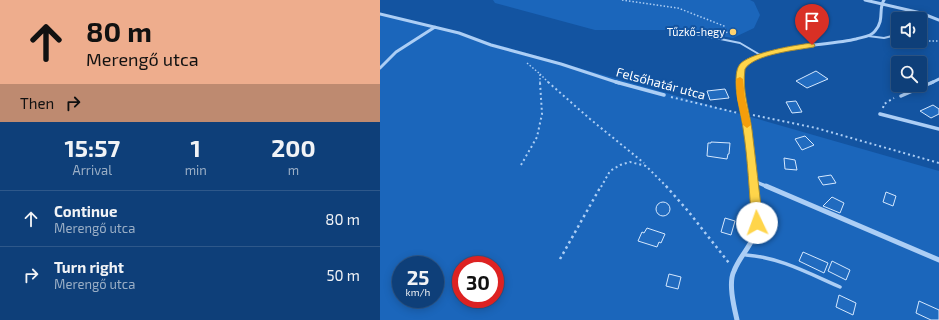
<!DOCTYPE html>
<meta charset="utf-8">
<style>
:root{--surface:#0e3f79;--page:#17467e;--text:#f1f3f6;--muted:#9bafc6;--line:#2e588a}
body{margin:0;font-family:"Exo 2",sans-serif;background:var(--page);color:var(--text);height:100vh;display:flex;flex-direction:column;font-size:15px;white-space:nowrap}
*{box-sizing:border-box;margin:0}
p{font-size:13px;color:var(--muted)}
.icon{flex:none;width:22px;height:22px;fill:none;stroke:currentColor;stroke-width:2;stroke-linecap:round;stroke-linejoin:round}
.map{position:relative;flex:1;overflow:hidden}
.details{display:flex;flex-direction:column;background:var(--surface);width:380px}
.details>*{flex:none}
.banner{background:#eead8d;color:#111;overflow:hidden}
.tools{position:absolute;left:511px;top:12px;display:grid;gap:8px}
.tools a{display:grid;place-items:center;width:36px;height:36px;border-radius:4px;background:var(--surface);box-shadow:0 2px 10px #0003,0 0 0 1px var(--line);font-size:20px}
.speed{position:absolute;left:12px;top:256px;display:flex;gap:8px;font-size:20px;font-weight:700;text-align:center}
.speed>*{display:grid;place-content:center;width:52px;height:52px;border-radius:50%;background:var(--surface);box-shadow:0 2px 10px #0003,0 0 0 1px var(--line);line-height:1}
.speed small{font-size:10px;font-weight:400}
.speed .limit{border:6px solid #d22;background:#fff;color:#111}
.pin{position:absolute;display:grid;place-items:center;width:34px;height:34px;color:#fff;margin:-41px -17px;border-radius:50% 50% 50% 0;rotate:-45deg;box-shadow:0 0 4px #0007}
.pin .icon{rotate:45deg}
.me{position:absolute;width:44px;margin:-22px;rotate:357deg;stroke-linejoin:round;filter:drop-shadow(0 0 3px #0008)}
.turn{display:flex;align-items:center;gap:14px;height:84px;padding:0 20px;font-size:18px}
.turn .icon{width:52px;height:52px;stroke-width:2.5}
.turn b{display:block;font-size:28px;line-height:34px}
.then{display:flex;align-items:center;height:38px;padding:0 20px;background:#0003;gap:8px;font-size:15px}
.eta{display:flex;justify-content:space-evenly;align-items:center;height:68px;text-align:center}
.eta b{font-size:24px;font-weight:700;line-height:28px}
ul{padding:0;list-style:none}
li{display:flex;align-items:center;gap:12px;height:56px;padding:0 20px;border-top:1px solid var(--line)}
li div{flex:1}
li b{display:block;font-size:15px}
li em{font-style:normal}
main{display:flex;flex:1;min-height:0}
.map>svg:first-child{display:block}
.green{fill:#1b66bb;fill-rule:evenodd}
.building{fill:#216bbf;stroke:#d5e8fe}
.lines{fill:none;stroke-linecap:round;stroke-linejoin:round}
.path-far2{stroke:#accef5;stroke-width:1.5;stroke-dasharray:1.5 2;stroke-linecap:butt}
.path-far1{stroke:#accef5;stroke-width:2;stroke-dasharray:2 3;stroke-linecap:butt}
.path{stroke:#accef5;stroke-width:2.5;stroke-dasharray:2.5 3.5;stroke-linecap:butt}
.lane-far1{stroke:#accef5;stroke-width:2}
.lane{stroke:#accef5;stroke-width:3.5}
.street-far2{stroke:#accef5;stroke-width:3}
.street-far1{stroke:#accef5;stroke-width:3.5}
.street{stroke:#accef5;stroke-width:5}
.route{fill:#ffd54a;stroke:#a68a30}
.slow{fill:#f59e0b}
.poi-dot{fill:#ffd26f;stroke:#1354a1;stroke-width:1.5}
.labels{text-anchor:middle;stroke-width:4;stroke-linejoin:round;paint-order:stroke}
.far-poi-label{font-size:11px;fill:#fff;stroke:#1354a1;text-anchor:end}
.street-label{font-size:13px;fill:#fff;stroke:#1354a1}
</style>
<main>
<section class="details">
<div class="banner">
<div class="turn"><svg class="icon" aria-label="ahead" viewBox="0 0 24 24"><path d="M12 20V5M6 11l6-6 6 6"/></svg><div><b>80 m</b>Merengő utca</div></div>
<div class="then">Then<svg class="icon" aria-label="right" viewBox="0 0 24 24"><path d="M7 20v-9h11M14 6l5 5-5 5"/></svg></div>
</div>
<div class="eta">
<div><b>15:57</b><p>Arrival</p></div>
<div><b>1</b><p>min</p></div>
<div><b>200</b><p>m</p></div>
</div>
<ul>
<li><svg class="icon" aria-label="ahead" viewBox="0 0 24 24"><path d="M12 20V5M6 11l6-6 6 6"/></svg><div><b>Continue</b><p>Merengő utca</p></div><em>80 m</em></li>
<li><svg class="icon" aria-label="right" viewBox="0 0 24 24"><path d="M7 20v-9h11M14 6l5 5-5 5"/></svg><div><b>Turn right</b><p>Merengő utca</p></div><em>50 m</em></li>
</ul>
</section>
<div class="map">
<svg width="559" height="320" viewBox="0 0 559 320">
<rect width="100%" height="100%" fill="#1354a1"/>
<path class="green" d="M113,0H370L374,2L380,15L374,28L353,38L302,30H215L115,3Z
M0,14L55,27L364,115L559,171V320H0ZM21,265H55V299H21ZM81,265H115V299H81Z"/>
<path class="building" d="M436,71L448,79L427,88L416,81Z
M345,89L349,98L330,100L327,91Z
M416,101L422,112L412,113L406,102Z
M553,105L559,109V114L551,118L540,111Z
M425,136L434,145L422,150L415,139Z
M331,142L350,143L349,154H348L347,159L327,156L328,143H331Z
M404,158L415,160L417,170L405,169Z
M451,175L456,183L443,185L438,177Z
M506,192L516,196L513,206L503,202Z
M452,197L464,203L460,213L443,206Z
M276 209a7 7 0 1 1 14 0a7 7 0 1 1-14 0Z
M345,218L355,221L351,235L341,232Z
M267,228L285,234L281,243L279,242L277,247L258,241L262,232L264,233Z
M423,252L448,263L444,273L419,261Z
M452,261L470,270L466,280L448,271Z
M289,274L301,277L298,289L286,286Z
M459,295L476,303L473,315L456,307Z
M539,301L559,310V320H551L536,313Z"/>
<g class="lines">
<path class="path-far2" d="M242,0L298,8L344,26L347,33
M528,41H559
M147,63L160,74V83
M160,74L169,83"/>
<path class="path-far1" d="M168,82L210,119L264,163
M291,97L358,113
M503,108L504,104L514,98
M373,115L436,128L559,163
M141,165L157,137L162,114L160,82
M221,187L230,171L240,165L250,162L266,166L287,187"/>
<path class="path" d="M286,186L308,211L349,263
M180,259L221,186"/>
<path class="lane-far1" d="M306,32L360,43L382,56
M488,36L504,38L512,36"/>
<path class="lane" d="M366,255C399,257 430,274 460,287"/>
<path class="street-far2" d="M485,0L541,13L559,20
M0,14L79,33L111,45L181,64L239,83
M0,68L16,52L55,27
M359,83C360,77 360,70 364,65C384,45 448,46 476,39C482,37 491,37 495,31C505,20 498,8 504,0
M551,83L559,79"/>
<path class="street-far1" d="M236,82L284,95
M359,82L368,129L374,187
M521,96L553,82
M500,114L559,129
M374,181L388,187"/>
<path class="street" d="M386,186L559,260
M357,320C354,307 348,283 354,271C361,253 375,244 377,223C378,212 375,198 373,186"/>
</g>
<path class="route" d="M432,43L435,45L434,47C418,50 374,54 365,69C362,91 369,109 372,130C376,161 379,192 383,223L381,226L377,227L374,226L372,223C369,192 368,159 363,128C361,113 356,98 356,83C356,76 356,68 361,63C374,52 415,45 432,43Z"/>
<path class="slow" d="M360,77L363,79L365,98L371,125L367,128L363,125L357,98L356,79Z"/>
<circle class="poi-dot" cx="353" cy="32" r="4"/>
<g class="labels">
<g class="far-poi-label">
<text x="345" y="36">Tűzkő-hegy</text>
</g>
<g class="street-label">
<text transform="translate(281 83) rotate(15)" y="5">Felsőhatár utca</text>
</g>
</g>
</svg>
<div class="tools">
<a><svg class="icon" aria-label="sound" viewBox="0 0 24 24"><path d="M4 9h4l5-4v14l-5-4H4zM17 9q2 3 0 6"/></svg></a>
<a><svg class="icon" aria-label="search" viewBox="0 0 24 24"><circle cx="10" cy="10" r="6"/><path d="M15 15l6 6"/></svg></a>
</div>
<div class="speed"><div>25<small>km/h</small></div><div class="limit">30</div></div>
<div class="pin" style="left:432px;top:45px;background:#d93025"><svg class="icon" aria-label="arrive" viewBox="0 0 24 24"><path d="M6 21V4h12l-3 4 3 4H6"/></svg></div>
<svg class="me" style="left:377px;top:223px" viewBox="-20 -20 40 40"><circle r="19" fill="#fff"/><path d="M0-13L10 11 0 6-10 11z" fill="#ffd54a"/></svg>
</div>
</main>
